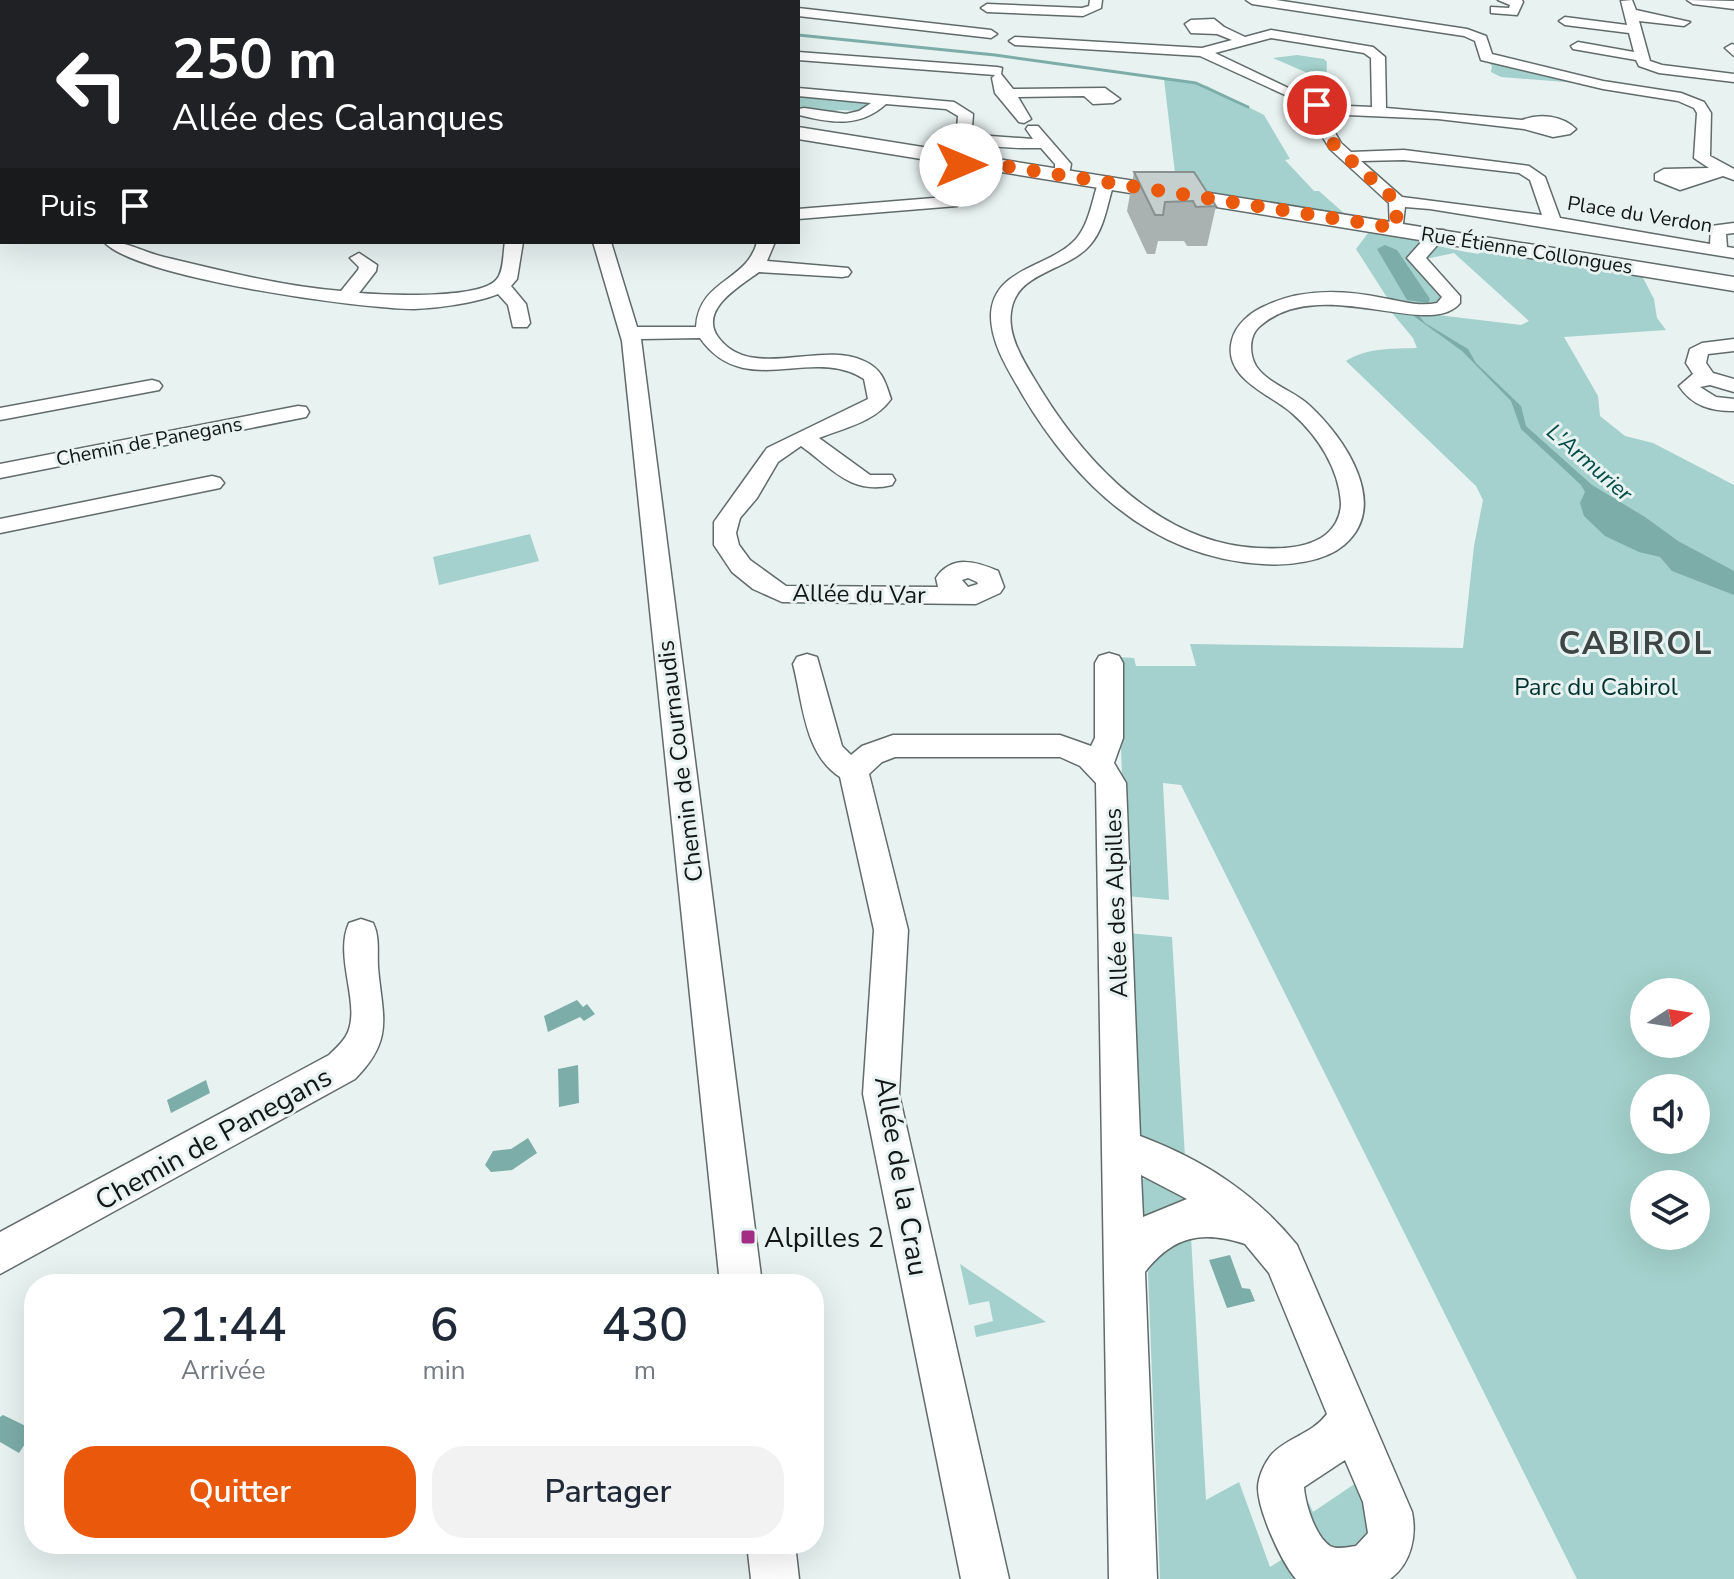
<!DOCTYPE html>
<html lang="fr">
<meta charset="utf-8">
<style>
:root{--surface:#fff;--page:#f2f2f3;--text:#1f2937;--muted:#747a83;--accent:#ea580c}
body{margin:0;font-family:"Nunito Sans",sans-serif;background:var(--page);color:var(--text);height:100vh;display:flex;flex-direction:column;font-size:30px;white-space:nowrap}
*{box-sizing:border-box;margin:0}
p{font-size:26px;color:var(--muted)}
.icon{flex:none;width:44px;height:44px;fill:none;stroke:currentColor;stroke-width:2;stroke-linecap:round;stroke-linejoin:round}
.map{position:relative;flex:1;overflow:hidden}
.drawer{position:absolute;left:24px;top:1274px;width:800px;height:280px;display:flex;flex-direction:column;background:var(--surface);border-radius:32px;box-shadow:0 8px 32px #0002}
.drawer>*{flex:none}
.guide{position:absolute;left:0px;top:0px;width:800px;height:244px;box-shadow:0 8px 32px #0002;background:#202124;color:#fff;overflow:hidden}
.needle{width:52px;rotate:78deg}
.controls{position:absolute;left:1630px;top:978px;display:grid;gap:16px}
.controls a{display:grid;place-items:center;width:80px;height:80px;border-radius:50%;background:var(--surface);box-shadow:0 8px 32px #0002;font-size:40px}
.pin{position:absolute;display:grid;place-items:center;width:68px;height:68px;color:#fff;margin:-34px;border:4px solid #fff;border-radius:50%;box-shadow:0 2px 8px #0007}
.me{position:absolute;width:88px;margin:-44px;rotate:90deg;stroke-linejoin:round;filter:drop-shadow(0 0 6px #0008)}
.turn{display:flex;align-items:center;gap:28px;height:168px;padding:0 40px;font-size:36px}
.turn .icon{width:104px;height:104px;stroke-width:2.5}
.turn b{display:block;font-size:56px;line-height:68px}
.then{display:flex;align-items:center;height:76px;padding:0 40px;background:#0003;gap:16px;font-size:30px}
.eta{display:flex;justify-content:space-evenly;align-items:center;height:136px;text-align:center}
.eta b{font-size:48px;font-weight:600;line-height:56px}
.button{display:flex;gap:16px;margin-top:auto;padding:16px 40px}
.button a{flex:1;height:92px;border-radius:32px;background:var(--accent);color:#fff;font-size:32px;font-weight:600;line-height:92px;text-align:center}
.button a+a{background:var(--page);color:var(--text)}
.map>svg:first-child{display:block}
.green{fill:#a4d1cd;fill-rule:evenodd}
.water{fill:#7cada9}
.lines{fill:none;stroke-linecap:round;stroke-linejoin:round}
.stream-far1{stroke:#7cada9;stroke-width:3}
.stream{stroke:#7cada9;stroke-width:5}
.minor-casing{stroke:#616b6a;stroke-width:3}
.major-casing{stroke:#616b6a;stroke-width:3}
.minor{fill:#fff;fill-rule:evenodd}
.major{fill:#fff;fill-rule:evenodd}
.wall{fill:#a9b2b1}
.building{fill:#c4cfce;stroke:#899190;stroke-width:2}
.route{stroke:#ea580c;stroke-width:14;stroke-dasharray:0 25.2}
.poi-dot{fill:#a32d85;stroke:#e7f2f1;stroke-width:3}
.labels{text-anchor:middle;stroke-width:6;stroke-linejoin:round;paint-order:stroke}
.far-street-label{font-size:20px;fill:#121615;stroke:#e7f2f1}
.far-water-label{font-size:22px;font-style:italic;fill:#004c49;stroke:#e7f2f1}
.street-label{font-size:24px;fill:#121615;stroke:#e7f2f1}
.park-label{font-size:24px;fill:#013230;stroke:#e7f2f1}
.near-street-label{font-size:28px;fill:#121615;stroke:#e7f2f1}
.near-poi-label{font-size:28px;fill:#121615;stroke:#e7f2f1;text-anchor:start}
.district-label{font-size:32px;font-weight:bold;letter-spacing:2px;fill:#3d4645;stroke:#e7f2f1}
</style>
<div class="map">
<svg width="1734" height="1579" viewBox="0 0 1734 1579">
<rect width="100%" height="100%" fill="#e7f2f1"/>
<path class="green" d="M1297,55L1324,59L1327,62L1326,81L1273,58Z
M1488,62L1591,84L1501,77L1491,72L1492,66Z
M1164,79L1207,86L1264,115L1290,159L1285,160L1314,191H1319L1346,215L1177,190Z
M798,94L868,102L869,106L858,111L838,110L833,114L798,109Z
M1371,229C1408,236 1441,249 1479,254V245L1565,265L1640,272L1654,299L1657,318L1666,330L1564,337L1598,396L1600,416L1625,436L1653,443L1734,485V1579H1577L1181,785L1163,783L1169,900L1126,896L1118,657L1134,658L1136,666H1196L1190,644L1463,648L1474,546L1483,500L1476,486L1346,361C1368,347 1393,349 1417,348L1413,338L1388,308V299L1356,249ZM1454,253L1529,321L1521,325L1438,315L1457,308L1460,299L1426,259ZM1644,992H1696V1044H1644ZM1644,1088H1696V1140H1644ZM1644,1184H1696V1236H1644Z
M530,534L539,561L439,585L433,557Z
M1128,933L1172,937L1185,1157L1140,1137Z
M1148,1176L1211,1204L1143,1228L1140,1181Z
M1191,1237L1206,1500L1239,1482L1270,1567L1292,1553L1311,1579H1160L1148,1272L1163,1250Z
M960,1264L1046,1322L976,1337L974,1326L993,1321L989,1301L969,1305Z
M1299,1482L1313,1512L1356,1483L1377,1521L1352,1555L1314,1540Z"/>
<path class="water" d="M1385,245L1397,250L1430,299L1428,303L1407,300L1377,249Z
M1408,312L1417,313L1425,323L1468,349L1476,363L1521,406L1526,426L1592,485L1645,517L1678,541L1734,571V595L1672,571L1660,557L1639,552L1605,536L1584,516L1580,503L1585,492L1581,485L1521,429L1511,401L1462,351Z
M577,1000L583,1007L587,1004L595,1014L584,1021L580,1017L548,1032L544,1016Z
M578,1065L579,1103L559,1107L558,1069Z
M206,1080L210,1093L171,1113L167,1100Z
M528,1138L537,1153L512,1170L491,1172L485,1165L493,1151L511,1149Z
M1230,1255L1242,1288L1250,1289L1255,1301L1227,1308L1209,1260Z
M3,1415L34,1430L19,1453L0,1442V1417Z"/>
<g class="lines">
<path class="stream-far1" d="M798,35L995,55L1196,83L1248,107"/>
<path class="stream" d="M1604,500L1633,521"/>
<defs>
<path id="minor" d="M52,0H70L51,2Z
M315,0H328L314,2Z
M691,0H705L690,2Z
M1090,0H1102L1101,8L1083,16L987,12L981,8L987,4L1082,8L1089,6Z
M1246,0H1276L1467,29L1486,36L1492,54L1603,81L1681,93L1704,102L1711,113L1710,156L1734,169V180L1723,176L1680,190L1655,180V174L1664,169L1709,168L1694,158L1697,113L1694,108L1678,101L1603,89L1481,60L1475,41L1464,36L1252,4Z
M1498,0H1522L1523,2L1517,15L1491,13V7L1509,8L1510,5Z
M1632,0L1636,10L1690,22L1684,26L1639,21L1650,61L1662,65L1734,74V82L1659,73L1639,66L1636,60L1573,49L1571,46L1578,42L1634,52L1629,33L1565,25L1559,21L1565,17L1627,25L1621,1Z
M1687,0L1734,1V9L1693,4Z
M798,8L991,30L997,34L991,38L798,16Z
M0,13H2V21H0Z
M1214,19L1224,27L1245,37L1271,30L1373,47L1385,57L1386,108L1522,120C1540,113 1563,116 1576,129L1570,134L1553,137L1524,129L1438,119L1324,114L1341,143L1351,152L1404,150L1529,166L1545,177L1560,218L1710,244L1711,226L1734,223V233L1726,234L1727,247L1734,248V258L1430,209L1405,207L1402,232H1390L1389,203L1330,149L1309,115L1312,110L1307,105L1200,56L1015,45L1009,41L1015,37L1202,48L1232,40L1217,34L1191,33L1185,24L1191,20ZM1271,38L1364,53L1371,58L1372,107L1324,105L1215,53ZM1404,160L1519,173L1530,180L1542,215L1402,197L1361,161Z
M1732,44L1734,45V56L1725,48Z
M798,52L997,67L1002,68L1001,74L1013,89L1105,88L1120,99L1113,103L1093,104L1084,96L1018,97L1031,119L1024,123L1019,122L995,93L992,78L995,75L798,60Z
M798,88L954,102L973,114L972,128L990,136L1033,139L1026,129L1028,126H1038L1071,164L1069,175L1061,180L1055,178V164L1041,148C1015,148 975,150 957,129L958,116L946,109L886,104C860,128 831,123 799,115V109L804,108L846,114L859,111L871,103L798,96Z
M966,155L974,160L966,171L970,193L957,206L798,219V209L946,197L954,192L950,171L960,157Z
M1106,178L1114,183C1107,204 1105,228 1090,245C1067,272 1016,271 1011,312C1007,339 1028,368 1041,390C1088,466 1162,543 1257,548C1279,549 1302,549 1321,538C1334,530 1341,517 1341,503C1339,469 1318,436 1293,414C1271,394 1222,379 1232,340C1236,324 1251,312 1265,306C1302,288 1344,290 1383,298C1401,301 1419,307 1437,303L1442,297L1407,258L1432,230H1444L1447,234L1426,258L1460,296V303C1429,341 1319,272 1259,327C1249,336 1249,354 1256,366C1268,384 1294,391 1309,405C1344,437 1391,505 1344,545C1324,562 1287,566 1263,564C1153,558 1076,485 1022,394C1009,371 991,344 991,316C992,267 1050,268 1076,239C1089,224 1092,201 1098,183Z
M0,196H2V206H0Z
M104,242C131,242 139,251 164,257C223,271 280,286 341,291L358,270L359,267L350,258L359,253L377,265L376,271L359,293C385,295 481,300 497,279C504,271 503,252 505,242H523L517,279L511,286L526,304L530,323L527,327H513L508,305L498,294C475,303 439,308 414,309C360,309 137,278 104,242Z
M593,242H611L637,327H696C699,279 747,282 757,242H775L767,261L848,268L851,272L848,276L842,277L759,272C742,285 698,309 718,337C751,382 820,340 864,361C882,369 885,381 891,399C875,422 844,428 819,438L870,475H892L895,480L892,485C851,495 833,469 801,446L778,462L757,498L740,518L736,533L739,545L750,560L786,586L938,587L936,578C952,554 977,562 998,571L1004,587L1000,593L976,604L782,602L753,589L732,572L714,545V522L767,448L868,399L864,379C812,345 744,401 700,338L641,339L762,1284H720L622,341ZM968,578L977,582L978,584L968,587L962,580Z
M1734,339V351L1708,354L1706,363L1713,373L1734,379V392L1710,385L1700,387L1716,397L1734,399V411C1711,411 1692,406 1679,386L1693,374L1686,363L1690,349L1702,343Z
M152,380L159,382L162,386L159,390L0,420V408Z
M298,406L306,407L309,412L306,417L0,478V464Z
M212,476L220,478L224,483L220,488L0,533V519Z
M1109,653L1119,656L1123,663V738L1114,763L1126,783L1140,1136C1203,1160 1254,1192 1297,1245L1412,1512C1417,1536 1411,1564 1390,1579H1296C1281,1562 1258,1510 1258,1488C1258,1477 1265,1462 1272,1454C1288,1437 1312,1434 1327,1414L1269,1273L1245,1244C1202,1230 1173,1236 1145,1272L1157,1579H1109L1096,783L1080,766L1060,757H895L882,762L869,774L908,930L899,1094L1009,1579H961L863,1094L874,930L840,777C804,754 803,702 793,664L797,657L807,654L817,657L842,746L851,755L862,746L893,735H1060L1091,746L1095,738V663L1099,656ZM1141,1175L1187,1199L1143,1217ZM1345,1460L1363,1502L1368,1533L1356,1546C1349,1547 1337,1550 1330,1546C1315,1536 1305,1503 1304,1487Z
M361,919L373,923C380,937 377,951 378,967C382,1016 395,1039 355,1079L0,1274V1232L329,1055C335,1049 342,1043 346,1036C363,1007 333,958 349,923Z
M747,1544H795L799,1579H751Z"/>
<path id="major" d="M0,60H2V70H0Z
M798,127L1734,277V291L798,139Z"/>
</defs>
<use href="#minor" class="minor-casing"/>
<use href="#major" class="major-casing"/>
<use href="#minor" class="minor"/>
<use href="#major" class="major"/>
</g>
<path class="wall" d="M157,0H208L206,2H158Z
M1134,172L1216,206L1207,246H1187L1184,241H1158L1155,254H1147L1127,211Z"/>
<path class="building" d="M1134,172H1194L1216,206L1196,207L1193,201L1165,202L1163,215H1155Z"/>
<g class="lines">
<path class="route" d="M961,165L966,160L1396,228L1397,202L1335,146L1316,115L1320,109L1317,105"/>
</g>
<rect class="poi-dot" x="740" y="1229" width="16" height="16" rx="4"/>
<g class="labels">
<g class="far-street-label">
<text transform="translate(1640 214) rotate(9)" y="7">Place du Verdon</text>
<text transform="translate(1527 250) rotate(9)" y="7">Rue Étienne Collongues</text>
<text transform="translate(149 441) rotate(-11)" y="7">Chemin de Panegans</text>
</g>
<g class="far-water-label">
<text transform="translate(1590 462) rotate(41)" y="8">L'Armurier</text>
</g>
<g class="street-label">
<text transform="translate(859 594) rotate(1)" y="8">Allée du Var</text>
<text transform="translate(680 761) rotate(-97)" y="8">Chemin de Cournaudis</text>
<text transform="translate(1116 903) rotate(-92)" y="8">Allée des Alpilles</text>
</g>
<g class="park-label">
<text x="1596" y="695">Parc du Cabirol</text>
</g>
<g class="near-street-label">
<text transform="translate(213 1138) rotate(-29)" y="10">Chemin de Panegans</text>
<text transform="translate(902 1176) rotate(80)" y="10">Allée de la Crau</text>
</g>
<g class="near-poi-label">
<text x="764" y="1247">Alpilles 2</text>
</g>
<g class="district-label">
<text x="1636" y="654">CABIROL</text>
</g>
</g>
</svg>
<div class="controls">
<a><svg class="needle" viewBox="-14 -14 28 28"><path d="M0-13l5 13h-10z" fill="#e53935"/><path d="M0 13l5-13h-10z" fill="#747a83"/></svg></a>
<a><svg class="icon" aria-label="sound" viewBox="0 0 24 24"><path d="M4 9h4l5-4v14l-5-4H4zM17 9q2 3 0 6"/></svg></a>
<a><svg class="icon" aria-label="layers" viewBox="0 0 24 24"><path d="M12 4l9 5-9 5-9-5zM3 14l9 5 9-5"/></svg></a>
</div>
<div class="pin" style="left:1317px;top:105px;background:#d93025"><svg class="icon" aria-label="arrive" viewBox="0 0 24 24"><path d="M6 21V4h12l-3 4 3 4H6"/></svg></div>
<svg class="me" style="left:961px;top:165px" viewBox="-20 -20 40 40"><circle r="19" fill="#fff"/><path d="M0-13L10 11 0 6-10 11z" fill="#ea580c"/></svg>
<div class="guide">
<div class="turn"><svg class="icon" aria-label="left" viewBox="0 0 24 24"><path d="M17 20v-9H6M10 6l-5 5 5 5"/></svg><div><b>250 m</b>Allée des Calanques</div></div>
<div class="then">Puis<svg class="icon" aria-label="arrive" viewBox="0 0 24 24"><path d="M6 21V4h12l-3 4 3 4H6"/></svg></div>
</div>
<section class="drawer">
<div class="eta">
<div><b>21:44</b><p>Arrivée</p></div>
<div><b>6</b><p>min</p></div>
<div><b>430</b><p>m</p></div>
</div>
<div class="button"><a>Quitter</a><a>Partager</a></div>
</section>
</div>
